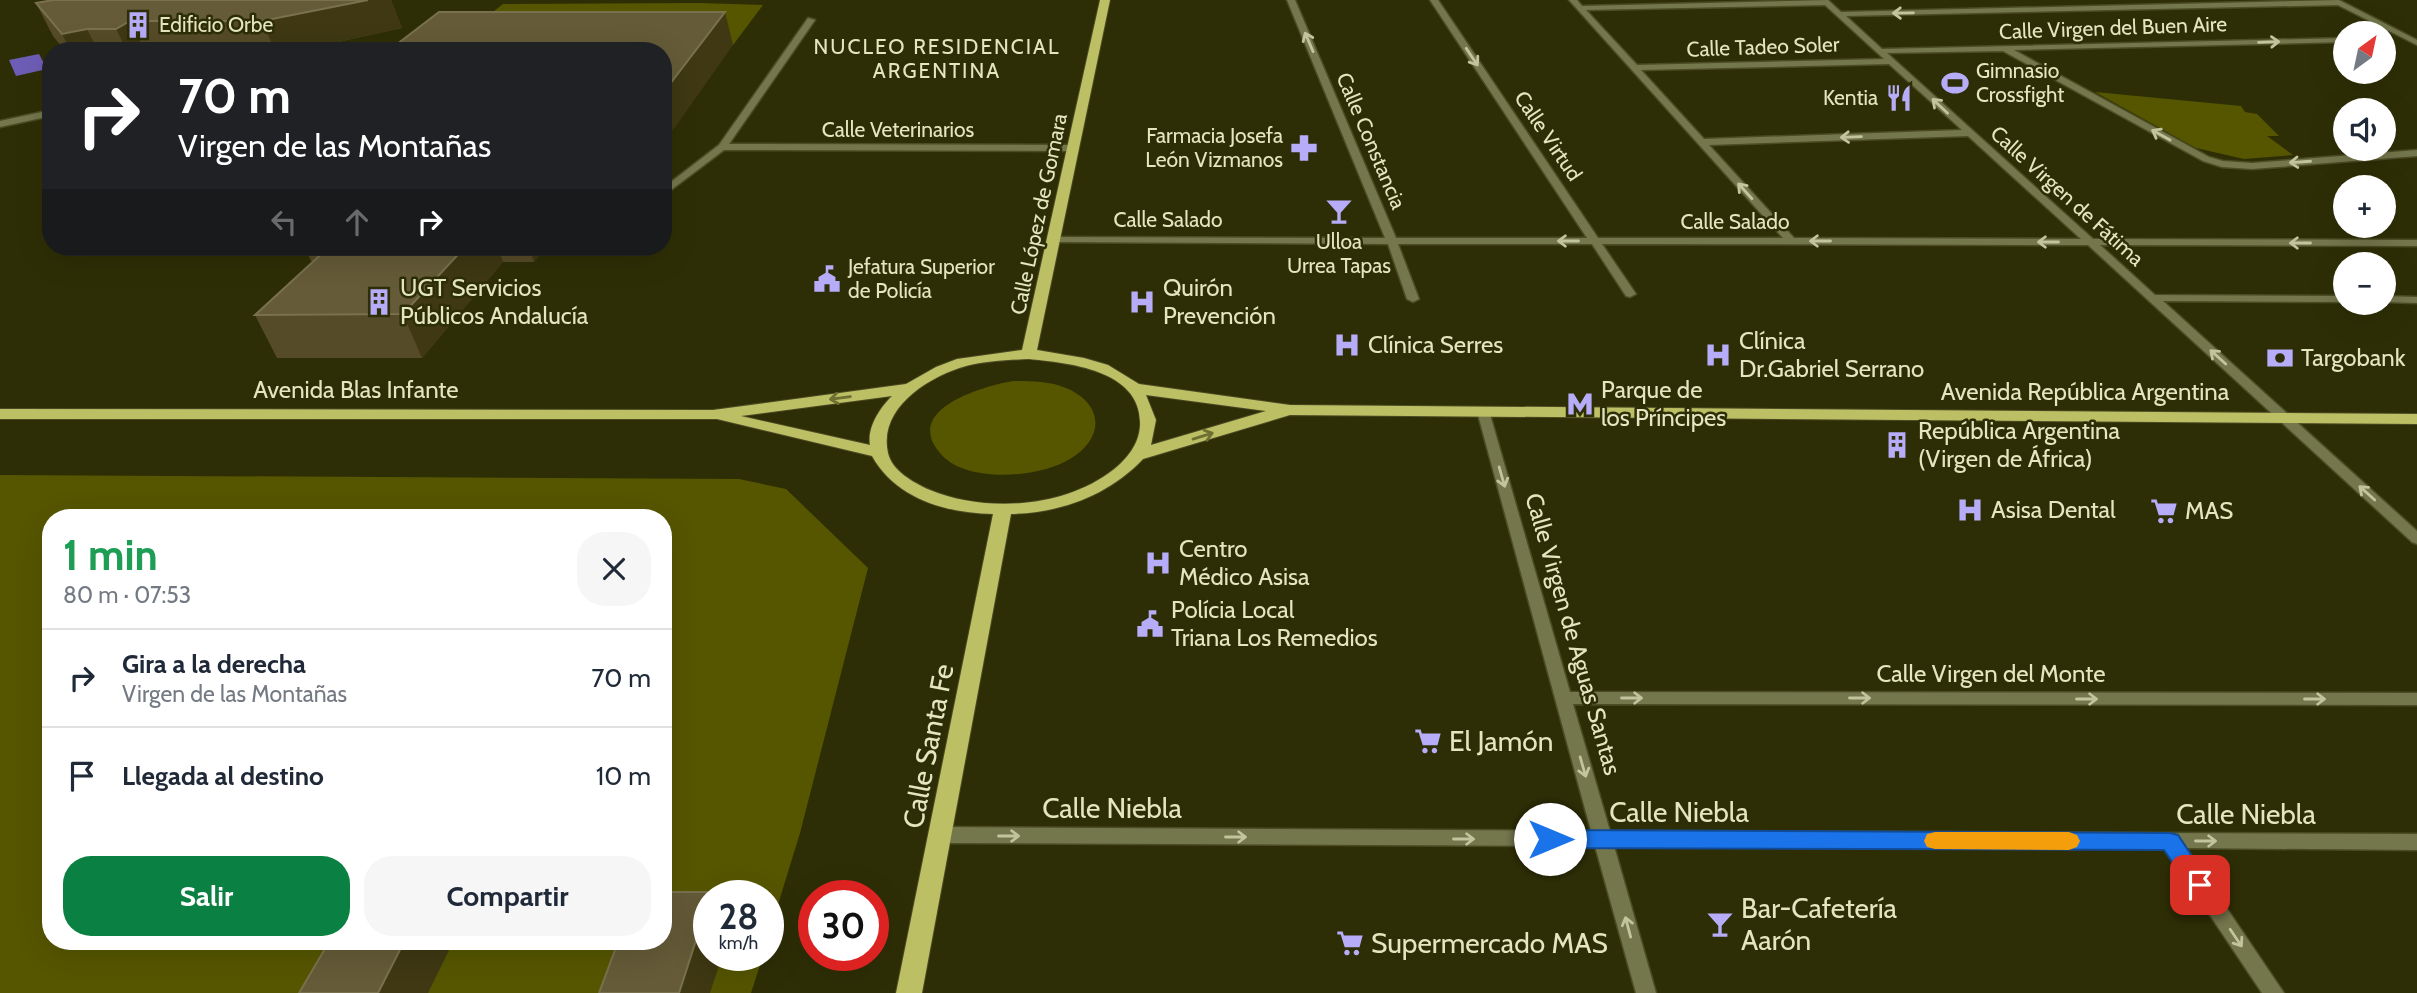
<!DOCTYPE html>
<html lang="es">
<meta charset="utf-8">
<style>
:root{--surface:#fff;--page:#f6f6f7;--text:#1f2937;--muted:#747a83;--line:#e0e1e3;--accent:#0b8043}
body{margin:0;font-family:Cabin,sans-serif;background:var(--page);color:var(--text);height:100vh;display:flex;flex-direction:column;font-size:26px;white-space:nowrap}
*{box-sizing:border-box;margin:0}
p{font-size:23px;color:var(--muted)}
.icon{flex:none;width:38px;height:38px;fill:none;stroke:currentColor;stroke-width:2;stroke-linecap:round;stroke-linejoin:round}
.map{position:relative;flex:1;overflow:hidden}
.details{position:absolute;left:42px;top:509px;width:630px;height:441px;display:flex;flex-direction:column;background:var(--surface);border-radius:28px;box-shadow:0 7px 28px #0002}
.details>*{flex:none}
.guide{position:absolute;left:42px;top:42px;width:630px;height:214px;border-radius:28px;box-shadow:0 7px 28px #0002;background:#202124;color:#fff;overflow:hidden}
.needle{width:46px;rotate:33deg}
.tools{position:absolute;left:2333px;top:21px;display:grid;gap:14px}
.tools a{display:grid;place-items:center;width:63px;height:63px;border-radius:50%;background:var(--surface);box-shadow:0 7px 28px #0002;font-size:35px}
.speed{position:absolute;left:693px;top:880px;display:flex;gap:14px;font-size:35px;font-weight:700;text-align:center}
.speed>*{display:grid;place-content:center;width:91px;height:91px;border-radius:50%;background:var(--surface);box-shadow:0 7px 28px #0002;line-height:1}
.speed small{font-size:18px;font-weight:400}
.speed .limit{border:10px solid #d22;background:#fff;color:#111}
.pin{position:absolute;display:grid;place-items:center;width:60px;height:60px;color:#fff;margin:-30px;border-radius:14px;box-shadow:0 4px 10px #0006}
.me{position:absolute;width:77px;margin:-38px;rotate:90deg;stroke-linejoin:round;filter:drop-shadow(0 0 5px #0008)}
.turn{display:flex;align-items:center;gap:24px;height:147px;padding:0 21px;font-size:32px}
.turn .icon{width:91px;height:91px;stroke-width:2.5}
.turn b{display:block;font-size:49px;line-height:60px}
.lanes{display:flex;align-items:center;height:66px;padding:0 21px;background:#0003;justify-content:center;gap:35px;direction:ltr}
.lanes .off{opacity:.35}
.round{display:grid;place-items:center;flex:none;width:74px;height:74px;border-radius:28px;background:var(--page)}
.overview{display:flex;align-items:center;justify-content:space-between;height:119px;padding:0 21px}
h1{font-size:42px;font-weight:700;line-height:52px;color:#1e9e55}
.button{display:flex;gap:14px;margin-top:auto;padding:14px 21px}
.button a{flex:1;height:80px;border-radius:28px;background:var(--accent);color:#fff;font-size:28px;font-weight:700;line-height:80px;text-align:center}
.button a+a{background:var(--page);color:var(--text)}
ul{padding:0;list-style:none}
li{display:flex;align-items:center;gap:21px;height:98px;padding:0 21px;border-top:2px solid var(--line)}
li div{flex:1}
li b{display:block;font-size:26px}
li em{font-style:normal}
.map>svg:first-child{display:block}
.green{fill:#565600;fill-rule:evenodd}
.water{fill:#6e5db6}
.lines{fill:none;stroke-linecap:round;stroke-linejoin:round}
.street-casing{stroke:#4b4b24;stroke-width:3}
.primary-casing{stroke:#4b4b24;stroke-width:2}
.street{fill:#74764c;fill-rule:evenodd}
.primary{fill:#bdbf65;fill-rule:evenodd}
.wall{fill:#564b28}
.shaded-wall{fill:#3f3813}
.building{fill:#655b38;stroke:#79714e;stroke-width:2}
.oneway{stroke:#c2c49e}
.oneway2{stroke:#6e6f31}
.route{fill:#1a73e8;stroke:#114b97;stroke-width:2}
.slow{fill:#f59e0b}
.labels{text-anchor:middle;stroke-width:5;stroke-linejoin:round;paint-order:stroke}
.far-poi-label{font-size:21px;fill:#e4e6c1;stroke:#2e2e06;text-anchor:start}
.far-street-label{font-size:21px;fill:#e4e6c1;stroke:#2e2e06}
.far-neighbourhood-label{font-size:21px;letter-spacing:2px;fill:#e4e6c1;stroke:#2e2e06}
.poi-label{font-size:24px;fill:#e4e6c1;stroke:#2e2e06;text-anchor:start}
.street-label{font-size:24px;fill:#e4e6c1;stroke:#2e2e06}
.near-poi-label{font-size:28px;fill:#e4e6c1;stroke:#2e2e06;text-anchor:start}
.near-street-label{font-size:28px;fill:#e4e6c1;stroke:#2e2e06}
</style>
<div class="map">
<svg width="2417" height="993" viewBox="0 0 2417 993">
<rect width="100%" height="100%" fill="#2e2e06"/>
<path class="green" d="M699,3L763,5L733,45H451L503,4Z
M2095,92L2241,106L2245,112L2257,114L2279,136H2267L2293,155L2244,159L2196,148Z
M1013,381C1031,381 1049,381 1066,388C1104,404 1105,438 1070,459C1039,478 965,484 940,453C902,409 984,386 1013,381Z
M0,475L739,479L786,489L868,568L800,833L768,937V896H709V956H763L751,993H0ZM51,518H663V942H51Z"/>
<path class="water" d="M39,54L47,69L16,76L9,60Z"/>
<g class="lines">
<defs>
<path id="street" d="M1287,0H1295L1396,238H1587L1430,0H1438L1598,238H1783L1569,0H1577L1582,6L1828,0L1841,12L2339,0L2417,40V45L2338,5L1846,16L1882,49L2345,38V42L2014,50L2209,157L2223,161L2252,163L2417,150V156L2252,169L2222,167L2203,161L2003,51L1887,53L2093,239L2417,240V246L2100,245L2155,295L2345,296V302L2163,301L2417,531V544L2412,542L2088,245L1602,244L1636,294L1630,297L1626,296L1592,244H1398L1419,299L1413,302L1407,299L1388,244L1049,242V238L1053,237L1385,238ZM1825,5L1884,59L1637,65L1586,10ZM1889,64L1962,130L1704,139L1641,70ZM1968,136L2081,239L1794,238L1709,145Z
M808,18L815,20L729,144L1073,145L1078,148L1073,151L724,150L663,196V188L719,145Z
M51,110V116L0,127V121Z
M2384,296L2417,297V303L2384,302Z
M1483,407L1489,411L1570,692L2417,693V705L1573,704L1610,831L2417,834V850L2186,848L2284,993H2262L2165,848L1614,846L1656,993H1636L1595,846L941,843L934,840L932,835L934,830L941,827L1591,831L1477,411Z"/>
<path id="primary" d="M1100,0H1110L1037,350L1084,358L1108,365L1139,384L1290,405L2417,414V424L1290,415L1143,459C1109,495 1061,513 1011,514L922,993H896L993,514C946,513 896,499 872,456L717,419H0V409L713,410L906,384L936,367L957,359L1022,350ZM1029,359C1069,363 1143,370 1140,426C1139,444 1127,459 1113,470C1064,508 986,513 930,490C914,483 892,471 888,453C878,408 928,377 966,366C986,361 1008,360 1029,359ZM1146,395L1266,411L1151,445L1156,420ZM892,396C880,408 867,427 870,445L741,416Z"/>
</defs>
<use href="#street" class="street-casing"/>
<use href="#primary" class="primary-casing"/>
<use href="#street" class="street"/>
<use href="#primary" class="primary"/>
</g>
<path class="wall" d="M53,0H391L402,28L297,51H65L53,36L36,3Z
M305,247H555L550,254L541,253L534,262H503L422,358H277L255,315L313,261H311Z"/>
<path class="shaded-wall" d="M368,0H391L402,28L297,51H275L262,21Z
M725,12L733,45L676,126L663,140V93Z
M130,21L145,51H127L116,29Z
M87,29L98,51H71L62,34Z
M465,247H498L503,262L422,358L403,314Z
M529,247H539L541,253L534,262Z
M547,247H555L550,254Z
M709,900V956H722L710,993H679Z
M404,942H453L428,993H378Z"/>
<path class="building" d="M53,0H368L262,21H130L116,29H87L62,34L36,3Z
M439,12H725L663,93V51H388Z
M329,247H465L403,314L255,315Z
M663,892H711L710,896H709V900L679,993H599L618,942H663Z
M329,942H404L378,993H299Z"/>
<defs><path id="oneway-shaft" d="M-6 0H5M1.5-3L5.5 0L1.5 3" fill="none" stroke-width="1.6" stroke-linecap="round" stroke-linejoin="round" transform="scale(1.75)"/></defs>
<g class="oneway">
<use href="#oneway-shaft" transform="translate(1903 13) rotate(179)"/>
<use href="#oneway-shaft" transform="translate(1309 42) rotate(-113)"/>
<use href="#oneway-shaft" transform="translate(2269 42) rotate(-2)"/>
<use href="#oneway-shaft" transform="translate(1472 57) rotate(56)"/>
<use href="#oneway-shaft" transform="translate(1940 106) rotate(-137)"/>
<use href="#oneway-shaft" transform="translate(2161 135) rotate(-151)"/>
<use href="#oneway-shaft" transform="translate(1851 137) rotate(178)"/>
<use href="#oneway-shaft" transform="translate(2300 162) rotate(176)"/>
<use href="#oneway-shaft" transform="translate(1745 191) rotate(-132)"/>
<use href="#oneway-shaft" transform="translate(1568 241) rotate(-180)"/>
<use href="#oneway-shaft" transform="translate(1820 241) rotate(-180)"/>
<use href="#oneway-shaft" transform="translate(2048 242) rotate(-180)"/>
<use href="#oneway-shaft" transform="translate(2300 243) rotate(-180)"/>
<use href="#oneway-shaft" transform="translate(2218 357) rotate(-138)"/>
<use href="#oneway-shaft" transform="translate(1502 477) rotate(74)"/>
<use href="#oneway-shaft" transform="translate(2367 493) rotate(-138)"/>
<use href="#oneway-shaft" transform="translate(1632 698)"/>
<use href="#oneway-shaft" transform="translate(1860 698)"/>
<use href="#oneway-shaft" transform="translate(2087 699)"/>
<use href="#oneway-shaft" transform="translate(2315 699)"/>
<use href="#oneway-shaft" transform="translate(1583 767) rotate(74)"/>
<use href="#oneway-shaft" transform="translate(1009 836)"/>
<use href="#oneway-shaft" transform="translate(1236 837)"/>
<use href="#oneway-shaft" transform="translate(1464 839)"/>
<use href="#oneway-shaft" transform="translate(2206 841)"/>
<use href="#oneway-shaft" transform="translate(1628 927) rotate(-105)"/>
<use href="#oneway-shaft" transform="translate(2236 938) rotate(56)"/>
</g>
<g class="oneway2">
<use href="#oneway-shaft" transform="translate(840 398) rotate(172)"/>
<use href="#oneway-shaft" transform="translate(1203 436) rotate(-17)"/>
</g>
<path class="route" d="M1550,830L2170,833L2178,835L2211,885L2207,891L2200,894L2192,891L2164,850L1550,848L1543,845L1539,839L1543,833Z"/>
<path class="slow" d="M1935,832H2069L2077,835L2080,841L2077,847L2069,850L1935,849L1927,847L1924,841L1927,834Z"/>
<defs>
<symbol id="building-bare" viewBox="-9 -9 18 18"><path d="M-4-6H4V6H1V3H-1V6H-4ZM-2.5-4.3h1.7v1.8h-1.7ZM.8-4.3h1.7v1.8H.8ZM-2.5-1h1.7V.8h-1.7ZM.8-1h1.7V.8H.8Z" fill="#b6acf8" stroke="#2e2e06" stroke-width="2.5" paint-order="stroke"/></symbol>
<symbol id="stadium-bare" viewBox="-9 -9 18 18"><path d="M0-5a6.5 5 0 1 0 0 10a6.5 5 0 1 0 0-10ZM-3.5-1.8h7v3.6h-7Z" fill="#b6acf8" stroke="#2e2e06" stroke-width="2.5" paint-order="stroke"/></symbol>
<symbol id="restaurant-bare" viewBox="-9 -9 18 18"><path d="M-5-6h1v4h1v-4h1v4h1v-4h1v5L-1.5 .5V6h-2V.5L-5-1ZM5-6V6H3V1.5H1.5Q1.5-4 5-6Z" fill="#b6acf8" stroke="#2e2e06" stroke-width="2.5" paint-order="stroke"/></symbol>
<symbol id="pharmacy-bare" viewBox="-9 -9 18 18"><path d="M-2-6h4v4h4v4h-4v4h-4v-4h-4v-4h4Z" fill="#b6acf8" stroke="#2e2e06" stroke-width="2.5" paint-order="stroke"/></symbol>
<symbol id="bar-bare" viewBox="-9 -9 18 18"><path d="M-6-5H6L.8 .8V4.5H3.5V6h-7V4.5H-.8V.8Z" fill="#b6acf8" stroke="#2e2e06" stroke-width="2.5" paint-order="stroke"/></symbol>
<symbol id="civic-bare" viewBox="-9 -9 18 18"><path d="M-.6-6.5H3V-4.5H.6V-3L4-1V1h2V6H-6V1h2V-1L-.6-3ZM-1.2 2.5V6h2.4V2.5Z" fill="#b6acf8" stroke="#2e2e06" stroke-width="2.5" paint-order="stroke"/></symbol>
<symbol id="hospital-bare" viewBox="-9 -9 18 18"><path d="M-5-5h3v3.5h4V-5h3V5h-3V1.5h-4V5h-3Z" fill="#b6acf8" stroke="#2e2e06" stroke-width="2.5" paint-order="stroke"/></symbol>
<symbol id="bank-bare" viewBox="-9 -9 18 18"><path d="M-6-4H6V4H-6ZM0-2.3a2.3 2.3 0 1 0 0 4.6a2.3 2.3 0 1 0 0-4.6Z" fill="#b6acf8" stroke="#2e2e06" stroke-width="2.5" paint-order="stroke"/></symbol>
<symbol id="metro-bare" viewBox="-9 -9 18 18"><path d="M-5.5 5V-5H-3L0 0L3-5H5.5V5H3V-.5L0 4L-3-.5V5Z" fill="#b6acf8" stroke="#2e2e06" stroke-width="2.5" paint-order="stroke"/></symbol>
<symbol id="supermarket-bare" viewBox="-9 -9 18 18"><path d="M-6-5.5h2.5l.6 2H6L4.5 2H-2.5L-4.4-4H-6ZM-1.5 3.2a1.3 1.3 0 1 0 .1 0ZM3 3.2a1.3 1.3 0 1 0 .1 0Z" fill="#b6acf8" stroke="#2e2e06" stroke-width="2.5" paint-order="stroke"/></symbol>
</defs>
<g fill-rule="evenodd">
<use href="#building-bare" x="119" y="6" width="38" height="38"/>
<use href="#stadium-bare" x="1936" y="64" width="38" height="38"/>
<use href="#restaurant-bare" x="1880" y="79" width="38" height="38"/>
<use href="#pharmacy-bare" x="1285" y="129" width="38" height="38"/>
<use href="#bar-bare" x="1320" y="192" width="38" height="38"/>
<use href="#civic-bare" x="808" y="260" width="38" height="38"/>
<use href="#building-bare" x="360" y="283" width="38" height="38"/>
<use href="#hospital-bare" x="1123" y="283" width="38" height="38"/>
<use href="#hospital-bare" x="1328" y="326" width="38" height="38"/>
<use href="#hospital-bare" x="1699" y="336" width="38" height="38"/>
<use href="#bank-bare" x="2261" y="339" width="38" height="38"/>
<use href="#metro-bare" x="1561" y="385" width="38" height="38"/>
<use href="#building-bare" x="1878" y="426" width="38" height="38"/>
<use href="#hospital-bare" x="1951" y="491" width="38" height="38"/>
<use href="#supermarket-bare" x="2145" y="492" width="38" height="38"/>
<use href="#hospital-bare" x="1139" y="544" width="38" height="38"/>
<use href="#civic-bare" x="1131" y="605" width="38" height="38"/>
<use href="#supermarket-bare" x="1409" y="722" width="38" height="38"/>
<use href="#bar-bare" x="1701" y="905" width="38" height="38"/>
<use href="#supermarket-bare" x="1331" y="924" width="38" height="38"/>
</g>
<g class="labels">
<g class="far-poi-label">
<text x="159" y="32">Edificio Orbe</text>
<text x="1976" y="78">Gimnasio<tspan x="1976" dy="24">Crossfight</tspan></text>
<text x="1878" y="105" text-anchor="end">Kentia</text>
<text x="1283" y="143" text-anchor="end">Farmacia Josefa<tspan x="1283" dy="24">León Vizmanos</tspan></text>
<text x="1339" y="249" text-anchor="middle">Ulloa<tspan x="1339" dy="24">Urrea Tapas</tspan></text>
<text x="848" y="274">Jefatura Superior<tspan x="848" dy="24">de Policía</tspan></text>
</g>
<g class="far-street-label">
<text transform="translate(2113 28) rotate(-2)" y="7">Calle Virgen del Buen Aire</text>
<text transform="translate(1763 47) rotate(-2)" y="7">Calle Tadeo Soler</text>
<text x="898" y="137">Calle Veterinarios</text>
<text transform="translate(1548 136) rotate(56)" y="7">Calle Virtud</text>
<text transform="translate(1371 141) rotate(67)" y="7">Calle Constancia</text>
<text transform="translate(2067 196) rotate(42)" y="7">Calle Virgen de Fátima</text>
<text transform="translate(1039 214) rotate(-78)" y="7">Calle López de Gomara</text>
<text x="1168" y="227">Calle Salado</text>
<text x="1735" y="229">Calle Salado</text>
</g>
<g class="far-neighbourhood-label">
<text x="937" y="54">NUCLEO RESIDENCIAL<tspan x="937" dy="24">ARGENTINA</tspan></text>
</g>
<g class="poi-label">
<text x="400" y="296">UGT Servicios<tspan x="400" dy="28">Públicos Andalucía</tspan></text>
<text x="1163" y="296">Quirón<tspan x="1163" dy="28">Prevención</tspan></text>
<text x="1739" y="349">Clínica<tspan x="1739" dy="28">Dr.Gabriel Serrano</tspan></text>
<text x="1368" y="353">Clínica Serres</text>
<text x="2301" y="366">Targobank</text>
<text x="1601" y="398">Parque de<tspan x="1601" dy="28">los Príncipes</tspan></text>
<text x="1918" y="439">República Argentina<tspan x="1918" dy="28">(Virgen de África)</tspan></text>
<text x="1991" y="518">Asisa Dental</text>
<text x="2185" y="519">MAS</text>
<text x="1179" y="557">Centro<tspan x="1179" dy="28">Médico Asisa</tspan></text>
<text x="1171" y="618">Polícia Local<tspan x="1171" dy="28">Triana Los Remedios</tspan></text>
</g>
<g class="street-label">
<text x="356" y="398">Avenida Blas Infante</text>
<text x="2085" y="400">Avenida República Argentina</text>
<text transform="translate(1573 634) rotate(74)" y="8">Calle Virgen de Aguas Santas</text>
<text x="1991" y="682">Calle Virgen del Monte</text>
</g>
<g class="near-poi-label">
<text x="1449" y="751">El Jamón</text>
<text x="1741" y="918">Bar-Cafetería<tspan x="1741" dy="32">Aarón</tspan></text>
<text x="1371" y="953">Supermercado MAS</text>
</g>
<g class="near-street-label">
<text transform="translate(928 746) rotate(-79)" y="10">Calle Santa Fe</text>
<text x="1112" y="818">Calle Niebla</text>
<text x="1679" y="822">Calle Niebla</text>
<text x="2246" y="824">Calle Niebla</text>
</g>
</g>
</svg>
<div class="tools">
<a><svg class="needle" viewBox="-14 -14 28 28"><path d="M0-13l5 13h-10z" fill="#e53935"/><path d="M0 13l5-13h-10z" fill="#747a83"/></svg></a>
<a><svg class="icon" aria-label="sound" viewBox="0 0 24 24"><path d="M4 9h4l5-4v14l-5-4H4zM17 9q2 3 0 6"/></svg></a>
<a>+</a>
<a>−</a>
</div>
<div class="speed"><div>28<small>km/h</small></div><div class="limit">30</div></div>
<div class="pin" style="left:2200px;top:885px;background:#d93025"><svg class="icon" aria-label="arrive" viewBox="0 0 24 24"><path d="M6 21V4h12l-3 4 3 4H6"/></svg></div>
<svg class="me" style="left:1550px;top:839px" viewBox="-20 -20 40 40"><circle r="19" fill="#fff"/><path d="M0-13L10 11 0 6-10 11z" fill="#1a73e8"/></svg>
<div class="guide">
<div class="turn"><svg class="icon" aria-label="right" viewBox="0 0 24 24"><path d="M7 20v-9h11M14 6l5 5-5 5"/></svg><div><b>70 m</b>Virgen de las Montañas</div></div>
<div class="lanes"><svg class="icon off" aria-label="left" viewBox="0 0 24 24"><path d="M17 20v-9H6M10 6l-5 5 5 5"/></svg><svg class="icon off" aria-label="ahead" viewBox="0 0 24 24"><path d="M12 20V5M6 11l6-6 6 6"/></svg><svg class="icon" aria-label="right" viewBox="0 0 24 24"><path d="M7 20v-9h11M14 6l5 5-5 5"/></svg></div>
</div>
<section class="details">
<div class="overview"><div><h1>1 min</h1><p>80 m · 07:53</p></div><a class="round"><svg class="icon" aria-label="close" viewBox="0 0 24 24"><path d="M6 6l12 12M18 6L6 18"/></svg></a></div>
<ul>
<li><svg class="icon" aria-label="right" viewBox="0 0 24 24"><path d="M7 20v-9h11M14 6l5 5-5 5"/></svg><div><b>Gira a la derecha</b><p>Virgen de las Montañas</p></div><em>70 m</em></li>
<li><svg class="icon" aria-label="arrive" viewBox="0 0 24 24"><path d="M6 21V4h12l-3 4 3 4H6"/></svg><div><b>Llegada al destino</b></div><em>10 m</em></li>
</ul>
<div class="button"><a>Salir</a><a>Compartir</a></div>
</section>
</div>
